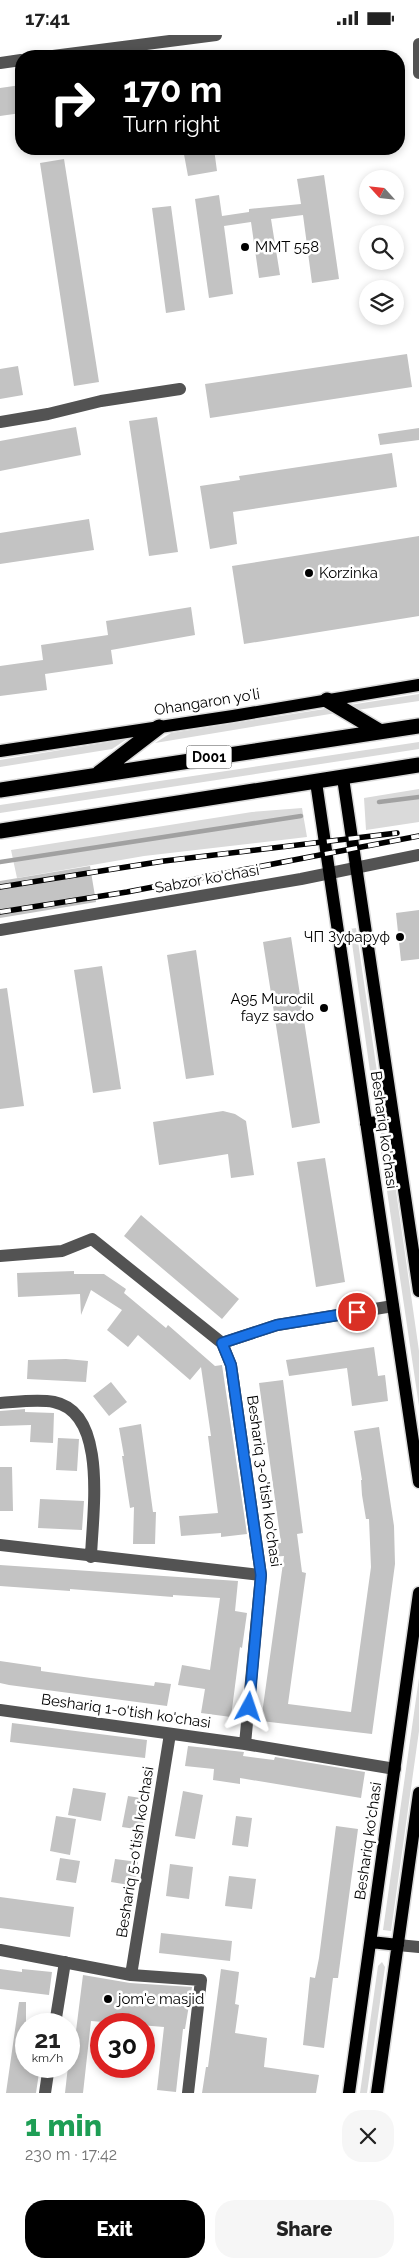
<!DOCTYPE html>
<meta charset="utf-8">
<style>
:root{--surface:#fff;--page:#f6f6f6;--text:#222;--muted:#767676;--accent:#000}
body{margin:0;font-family:Raleway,sans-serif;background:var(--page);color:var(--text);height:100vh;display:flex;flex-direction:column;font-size:19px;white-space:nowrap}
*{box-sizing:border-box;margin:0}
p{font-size:16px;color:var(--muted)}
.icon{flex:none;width:28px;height:28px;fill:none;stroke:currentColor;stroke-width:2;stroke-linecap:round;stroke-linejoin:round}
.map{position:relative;height:2058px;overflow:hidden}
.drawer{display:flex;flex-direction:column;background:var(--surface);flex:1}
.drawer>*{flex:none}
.hud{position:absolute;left:15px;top:15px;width:390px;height:105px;border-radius:20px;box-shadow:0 2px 8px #0003;background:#000;color:#fff;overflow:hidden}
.needle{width:32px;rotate:297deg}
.fabs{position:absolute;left:359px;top:135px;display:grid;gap:10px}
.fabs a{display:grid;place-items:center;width:45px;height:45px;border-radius:50%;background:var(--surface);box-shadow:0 2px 8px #0003;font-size:25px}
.speed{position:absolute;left:15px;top:1978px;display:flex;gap:10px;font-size:25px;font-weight:700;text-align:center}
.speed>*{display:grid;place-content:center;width:65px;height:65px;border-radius:50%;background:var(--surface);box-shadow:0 2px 8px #0003;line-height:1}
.speed small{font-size:12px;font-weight:400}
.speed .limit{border:8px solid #d22;background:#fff;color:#111}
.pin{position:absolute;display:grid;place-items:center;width:42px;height:42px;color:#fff;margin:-21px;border:2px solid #fff;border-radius:50%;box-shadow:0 1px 5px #0007}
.me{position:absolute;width:55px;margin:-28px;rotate:5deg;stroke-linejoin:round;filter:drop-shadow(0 0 4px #0008)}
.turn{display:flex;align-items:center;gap:18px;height:105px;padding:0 25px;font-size:22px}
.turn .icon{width:65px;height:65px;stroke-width:2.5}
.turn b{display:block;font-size:35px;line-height:42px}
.round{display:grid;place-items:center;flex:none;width:52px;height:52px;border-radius:20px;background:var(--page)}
.overview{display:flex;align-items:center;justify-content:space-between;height:85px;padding:0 25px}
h1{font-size:30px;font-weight:800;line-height:38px;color:#1e9e55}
.button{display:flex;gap:10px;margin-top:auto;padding:10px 25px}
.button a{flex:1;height:58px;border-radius:20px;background:var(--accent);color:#fff;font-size:20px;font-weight:800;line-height:58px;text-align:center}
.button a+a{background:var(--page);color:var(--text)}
.status{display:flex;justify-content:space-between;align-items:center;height:35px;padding:0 25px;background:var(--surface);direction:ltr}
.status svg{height:14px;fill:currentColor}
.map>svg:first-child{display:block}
.green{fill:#dadada}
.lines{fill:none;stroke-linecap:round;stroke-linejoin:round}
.stream{stroke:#a1a1a1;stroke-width:4.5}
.building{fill:#c3c3c3}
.major-casing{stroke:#dbdbdb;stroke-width:15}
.highway-casing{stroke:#dbdbdb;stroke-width:18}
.minor{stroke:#535353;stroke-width:12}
.major{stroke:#000;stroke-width:12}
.highway{stroke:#000;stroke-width:15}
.rail-casing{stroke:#000;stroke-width:5.5}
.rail{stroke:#fff;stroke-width:4;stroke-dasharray:11;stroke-linecap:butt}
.route-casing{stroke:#114b97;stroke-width:12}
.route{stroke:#1a73e8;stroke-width:9}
.poi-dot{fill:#000;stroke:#fff;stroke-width:2}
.labels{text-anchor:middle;stroke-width:5;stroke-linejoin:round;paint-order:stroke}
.shield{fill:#fff;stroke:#4c4c4c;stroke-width:1}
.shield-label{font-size:14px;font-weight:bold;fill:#000}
.poi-label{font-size:15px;fill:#000;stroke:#fff;text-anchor:start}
.street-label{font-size:15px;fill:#000;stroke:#fff}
</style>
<div class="status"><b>17:41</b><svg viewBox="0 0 49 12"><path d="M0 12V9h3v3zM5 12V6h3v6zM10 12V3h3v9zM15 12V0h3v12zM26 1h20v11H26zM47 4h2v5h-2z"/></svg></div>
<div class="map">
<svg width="419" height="2058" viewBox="0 0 419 2058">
<rect width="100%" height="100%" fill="#fff"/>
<path class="green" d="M419,659V666L357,675L350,670Z
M331,673L336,678L155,708L171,698Z
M127,704L112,714L0,732V725Z
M419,707V714L0,778V770Z
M419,754V787L366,795L364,763Z
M302,773L307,802L144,821L17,843L11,815L252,777Z
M356,893L382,1071L378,1073L375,1072L350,894Z
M382,1097L388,1100L419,1316V1371L379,1102Z
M419,1643V1696L391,1896L383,1895Z
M382,1927L385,1932L367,2058H360L378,1931Z"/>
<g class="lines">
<path class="stream" d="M379,767L419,762
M0,827L301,781"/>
</g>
<path class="building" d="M21,50V78L0,81V53Z
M183,114H214L217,136L188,141Z
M64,124L99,347L74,351L40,128Z
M324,140L339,244L312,248L303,180L271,184L280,240L259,243L251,187L224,191L233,259L209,263L195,164L219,160L222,181L249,177V174L301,169L297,144Z
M171,171L185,275L166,278L152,173Z
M407,319L412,352L210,383L205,349Z
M18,331L23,360L0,364V334Z
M157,382L178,517L149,521L129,386Z
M76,392L81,420L0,436V406Z
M419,393V405L380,410L378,399Z
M392,418L397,452L233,477L237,509L210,514L200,451L240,445L239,441Z
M89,484L94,515L0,529V498Z
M419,501V581L244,609L232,531Z
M191,572L195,600L111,615L113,629L45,639L47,655L0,661V631L43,625L41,610L108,600L106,586Z
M90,831L96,867L0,883V846Z
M419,875V924L401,926L396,878Z
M291,902L320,1088L292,1093L263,907Z
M196,915L214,1040L186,1044L167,920Z
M102,931L121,1054L93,1058L74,935Z
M7,953L24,1071L0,1074V954Z
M223,1076L235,1079L246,1086L254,1140L231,1143L228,1119L159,1130L153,1087Z
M325,1123L345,1247L316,1252L297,1127Z
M141,1180L239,1264L222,1284L124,1201Z
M74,1236V1239H104L126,1254L124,1258L166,1293L168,1290L215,1331L222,1330L247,1499L221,1502V1498L181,1501L179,1481L218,1478L208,1401H211L201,1332L190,1345L138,1300L128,1312L107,1295L122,1275L91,1255L81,1280L80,1259L18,1262L17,1238Z
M374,1312L378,1341L385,1340L388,1366L352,1371L347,1333L289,1341L286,1325Z
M66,1324L88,1326L86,1347L27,1344L28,1325Z
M283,1345L303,1498L297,1499L302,1537L306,1538L288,1669L351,1677L371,1532L369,1484H366L362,1460L361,1445H362L354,1396L379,1392L394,1491L395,1529L372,1699L261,1686L284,1521L272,1522L271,1509L281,1508L259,1348Z
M111,1347L127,1367L109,1381L93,1361Z
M25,1374V1377L54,1378L53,1408L30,1407L31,1390L0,1391V1376Z
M141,1389L153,1477H156L155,1509H133L134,1472L130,1473L122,1421H124L119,1393Z
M58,1403L79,1404L77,1436L56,1435Z
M0,1432H12L13,1476H0Z
M40,1464L84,1466L82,1495L38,1493Z
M0,1530L238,1546L235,1576L247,1578L242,1613L240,1612L231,1682L201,1678L205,1654L178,1650L182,1630L210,1635L220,1563L173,1560V1562L70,1554V1556L0,1551Z
M0,1626L41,1632V1636L91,1643L154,1651L155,1647L171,1649L167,1671L9,1650L0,1648Z
M12,1688L147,1705L145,1723L10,1707Z
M188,1711L244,1717L243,1721L274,1725L275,1722L365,1737L361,1763L240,1743V1749L213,1745L214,1734L185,1731Z
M73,1753L106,1758L101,1786L68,1780Z
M183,1756L203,1760L195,1804L175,1801Z
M128,1761L147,1764L142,1795L122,1792Z
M56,1781L76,1784L70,1820L50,1816Z
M236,1781L252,1783L248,1812L232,1810Z
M336,1791L358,1794L338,1943H333L324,2013L303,2010L310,1942L315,1943L319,1923Z
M60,1823L80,1826L76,1848L56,1845Z
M115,1824L138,1827L135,1851L111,1847Z
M170,1829L193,1832L189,1864L166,1861Z
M229,1841L256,1844L252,1874L225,1871Z
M0,1862L74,1872L70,1902L0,1893Z
M161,1898L232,1906L230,1926L159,1918Z
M0,1934L22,1937V1934L52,1937L49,1960L0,1954Z
M221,1934L239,1937L235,1969L239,1970L235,1998L267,2003L264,2032L319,2040L316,2058H202L206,2032H208Z
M83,1940L130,1948L192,1952L185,1994H183L176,2057L157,2055L164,1992L91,1986L83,2058H65L72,1996H76Z
M19,1967H26V2031H40L36,2058H6Z"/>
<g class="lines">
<defs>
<path id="major" d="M0,716L233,681L419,650
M343,743L419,1256
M316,747L419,1447
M366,1089L393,1084
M371,1907L398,1910
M349,2058L419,1558
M377,2058L419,1758"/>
<path id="highway" d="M327,665L379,696
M99,738L159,692
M0,755L419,691
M0,796L419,730"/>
</defs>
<use href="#major" class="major-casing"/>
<use href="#highway" class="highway-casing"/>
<path class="minor" d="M419,9V38
M53,21L216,0
M0,28L21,25
M0,387L48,379L101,366L180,354
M0,895L301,844L419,820
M0,1221L62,1216L92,1204L222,1308L277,1290L393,1271
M222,1308L231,1330L261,1540L245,1709
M0,1368C17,1367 37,1364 54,1367C109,1378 92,1482 91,1522
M0,1510L261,1540
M0,1675L245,1709L395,1734
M398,1910L419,1912
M0,1915L131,1940L201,1945L188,2058
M131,1940L170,1699
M55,1989L65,1927
M45,2058L49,2031"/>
<use href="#major" class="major"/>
<use href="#highway" class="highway"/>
<defs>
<path id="rail" d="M0,852L164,826L397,798
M0,877L127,857L419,801"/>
</defs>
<use href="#rail" class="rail-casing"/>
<use href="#rail" class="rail"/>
</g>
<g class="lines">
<defs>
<path id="route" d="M249,1672L261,1540L231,1330L222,1308L277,1290L357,1277"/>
</defs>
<use href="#route" class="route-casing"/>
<use href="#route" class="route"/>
</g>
<g class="poi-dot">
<circle cx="245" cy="212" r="5"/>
<circle cx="309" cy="538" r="5"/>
<circle cx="400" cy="902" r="5"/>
<circle cx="324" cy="973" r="5"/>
<circle cx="108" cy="1964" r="5"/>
</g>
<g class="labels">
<rect class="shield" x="186.5" y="710.5" width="45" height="23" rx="4"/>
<g class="shield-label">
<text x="209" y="727">D001</text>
</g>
<g class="poi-label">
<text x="255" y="217">MMT 558</text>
<text x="319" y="543">Korzinka</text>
<text x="390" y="907" text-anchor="end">ЧП Зуфаруф</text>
<text x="314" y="969" text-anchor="end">A95 Murodil<tspan x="314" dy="17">fayz savdo</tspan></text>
<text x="118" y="1969">jom'e masjid</text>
</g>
<g class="street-label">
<text transform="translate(207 667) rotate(-9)" y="5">Ohangaron yoʻli</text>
<text transform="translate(207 844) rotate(-10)" y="5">Sabzor ko'chasi</text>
<text transform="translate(384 1095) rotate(82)" y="5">Beshariq ko'chasi</text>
<text transform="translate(264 1446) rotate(82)" y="5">Beshariq 3-o'tish ko'chasi</text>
<text transform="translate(126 1676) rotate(8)" y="5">Beshariq 1-o'tish ko'chasi</text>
<text transform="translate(368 1806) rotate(-82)" y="5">Beshariq ko'chasi</text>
<text transform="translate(135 1817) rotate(-81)" y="5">Beshariq 5-o'tish ko'chasi</text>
</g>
</g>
</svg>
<div class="fabs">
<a><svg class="needle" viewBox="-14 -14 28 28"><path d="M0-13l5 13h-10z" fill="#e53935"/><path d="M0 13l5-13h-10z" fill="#767676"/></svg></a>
<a><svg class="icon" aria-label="search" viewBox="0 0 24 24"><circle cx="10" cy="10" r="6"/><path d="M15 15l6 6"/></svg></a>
<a><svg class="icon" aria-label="layers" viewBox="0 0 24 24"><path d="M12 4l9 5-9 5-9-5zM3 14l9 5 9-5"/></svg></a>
</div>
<div class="speed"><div>21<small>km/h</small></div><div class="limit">30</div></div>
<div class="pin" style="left:357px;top:1277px;background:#d93025"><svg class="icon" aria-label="arrive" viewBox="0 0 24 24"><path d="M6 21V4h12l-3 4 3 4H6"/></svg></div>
<svg class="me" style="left:249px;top:1672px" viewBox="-20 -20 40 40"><path d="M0-17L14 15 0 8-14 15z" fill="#1a73e8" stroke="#fff" stroke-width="4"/></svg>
<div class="hud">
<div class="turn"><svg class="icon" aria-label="right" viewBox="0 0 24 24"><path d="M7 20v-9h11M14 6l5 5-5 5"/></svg><div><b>170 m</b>Turn right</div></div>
</div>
</div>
<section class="drawer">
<div class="overview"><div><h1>1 min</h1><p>230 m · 17:42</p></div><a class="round"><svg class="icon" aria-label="close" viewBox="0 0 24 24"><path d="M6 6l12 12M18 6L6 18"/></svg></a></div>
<div class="button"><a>Exit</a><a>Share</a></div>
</section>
